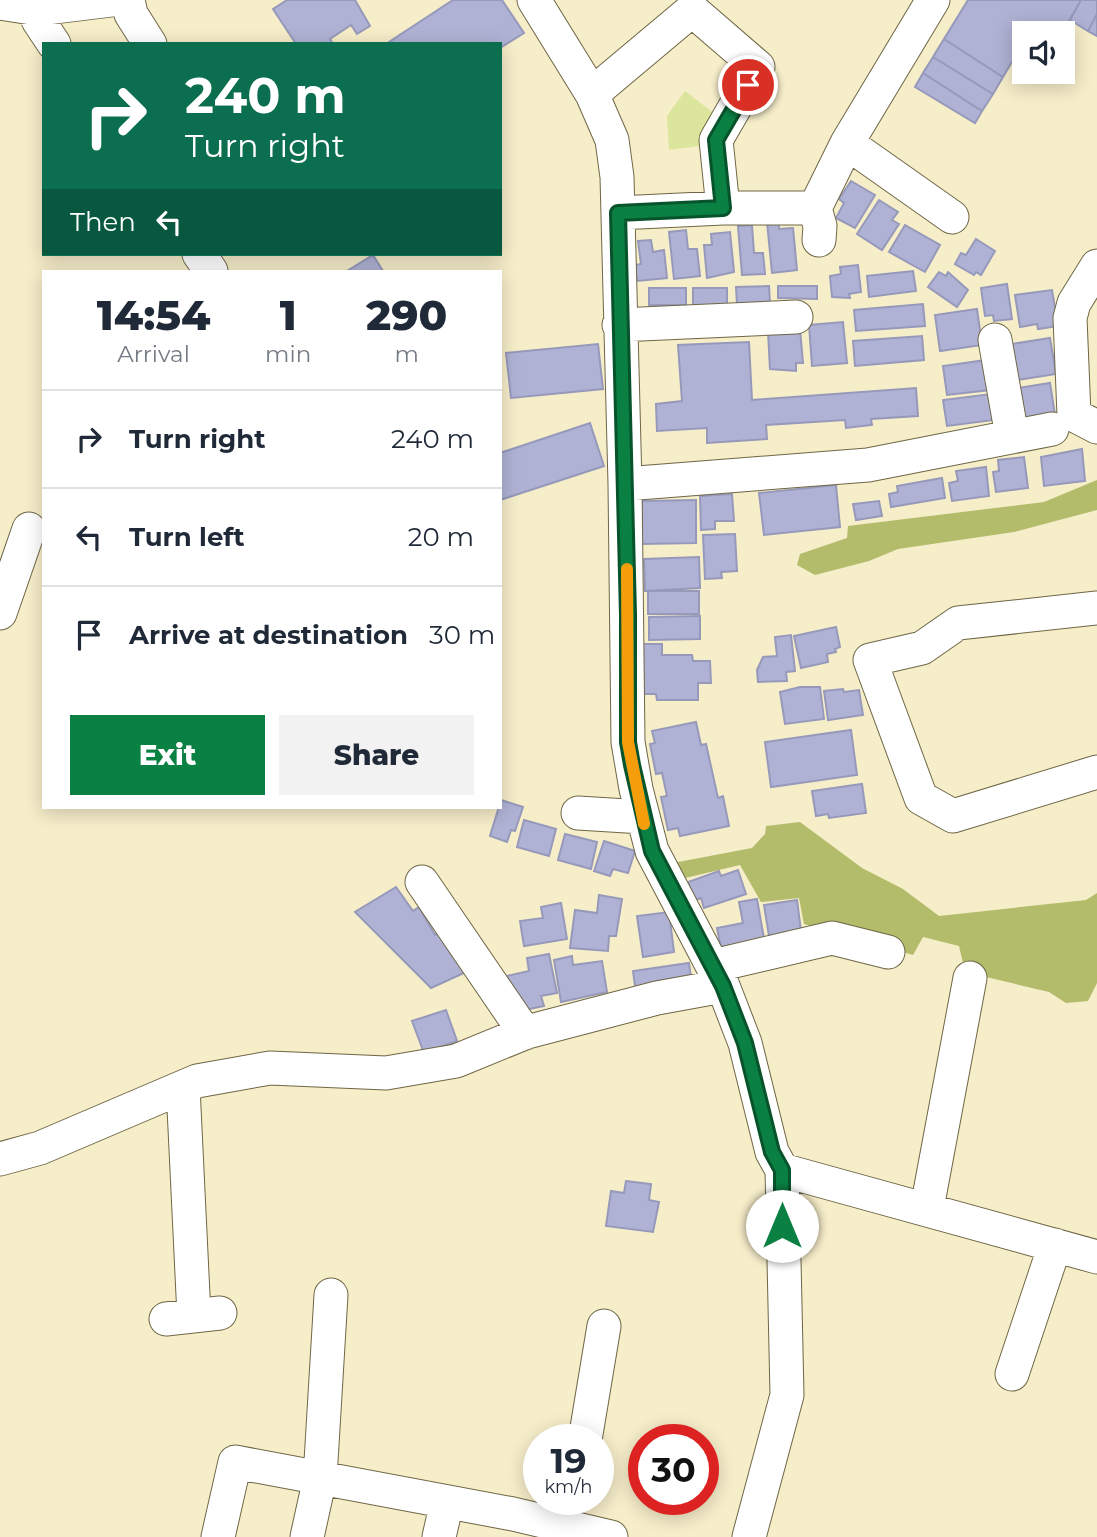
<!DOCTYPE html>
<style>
:root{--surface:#fff;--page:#f2f2f3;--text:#1f2937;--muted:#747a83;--line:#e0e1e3;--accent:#0b8043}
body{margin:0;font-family:Montserrat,sans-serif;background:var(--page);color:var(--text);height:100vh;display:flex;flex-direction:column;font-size:26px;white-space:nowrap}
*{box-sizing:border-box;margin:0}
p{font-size:23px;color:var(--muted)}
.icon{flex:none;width:38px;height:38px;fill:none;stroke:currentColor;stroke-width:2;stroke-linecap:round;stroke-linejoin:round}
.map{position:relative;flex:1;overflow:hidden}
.details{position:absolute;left:42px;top:270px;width:460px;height:539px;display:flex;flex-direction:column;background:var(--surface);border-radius:0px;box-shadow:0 4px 18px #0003}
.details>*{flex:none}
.guide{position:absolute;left:42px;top:42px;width:460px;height:214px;border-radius:0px;box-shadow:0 4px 18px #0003;background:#0b6e4f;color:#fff;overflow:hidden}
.controls{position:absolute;left:1012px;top:21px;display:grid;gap:14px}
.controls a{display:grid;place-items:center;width:63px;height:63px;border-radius:0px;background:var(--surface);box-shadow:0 4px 18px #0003;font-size:35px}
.speed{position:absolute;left:523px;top:1424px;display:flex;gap:14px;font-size:35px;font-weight:700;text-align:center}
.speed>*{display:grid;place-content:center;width:91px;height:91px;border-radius:50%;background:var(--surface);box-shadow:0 4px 18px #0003;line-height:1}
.speed small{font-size:18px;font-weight:400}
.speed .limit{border:10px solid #d22;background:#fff;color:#111}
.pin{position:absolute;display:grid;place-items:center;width:60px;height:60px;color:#fff;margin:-30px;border:4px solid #fff;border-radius:50%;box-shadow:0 2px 7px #0007}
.me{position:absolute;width:77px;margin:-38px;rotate:0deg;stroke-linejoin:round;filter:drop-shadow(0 0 5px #0008)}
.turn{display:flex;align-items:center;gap:24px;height:147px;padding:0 28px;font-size:32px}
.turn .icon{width:91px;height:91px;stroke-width:2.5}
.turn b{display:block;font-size:49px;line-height:60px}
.then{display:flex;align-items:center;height:66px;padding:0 28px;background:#0003;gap:14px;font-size:26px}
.eta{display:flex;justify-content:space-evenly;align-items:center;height:119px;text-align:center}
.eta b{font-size:42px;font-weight:800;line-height:49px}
.action{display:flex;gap:14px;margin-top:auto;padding:14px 28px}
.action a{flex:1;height:80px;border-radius:0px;background:var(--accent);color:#fff;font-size:28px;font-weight:800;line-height:80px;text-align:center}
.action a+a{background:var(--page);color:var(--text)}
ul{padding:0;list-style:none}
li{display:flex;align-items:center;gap:21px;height:98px;padding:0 28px;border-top:2px solid var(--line)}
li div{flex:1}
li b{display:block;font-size:26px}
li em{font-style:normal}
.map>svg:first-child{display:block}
.green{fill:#dbe59c}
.forest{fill:#b2bc6b}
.building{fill:#afb2d4;stroke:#9699ba;stroke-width:2}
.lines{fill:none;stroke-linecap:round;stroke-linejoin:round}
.minor-casing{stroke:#6e6646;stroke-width:35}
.minor{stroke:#fff;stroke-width:33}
.route-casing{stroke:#07532c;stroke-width:18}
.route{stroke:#0b8043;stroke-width:12}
.slow{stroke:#f59e0b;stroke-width:12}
</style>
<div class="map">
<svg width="1097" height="1537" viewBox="0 0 1097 1537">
<rect width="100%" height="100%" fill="#f6edc9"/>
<path class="green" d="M685,91L716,115L706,145L669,150L667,116Z"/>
<path class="forest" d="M1097,480V510L1014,532L898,549L869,561L815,575L797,565L800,554L847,538L848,526L1044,502Z
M800,822L862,868L903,889L939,916L1086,900L1097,893V983L1088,1001L1066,1003L1049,992L965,972L959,946L923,937L913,955L804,924L799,898L761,902L740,865L681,879L673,863L752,848L765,834L766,826Z"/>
<path class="building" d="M287,0H355L370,26L357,34L351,25L330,39L333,44H296L273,9Z
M453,0H502L524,33L500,48V44H386Z
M968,0H1081L1062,33H1024V60L1016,55L1003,77L944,39Z
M1081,0H1097V14L1088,31L1070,20Z
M1097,14V36L1088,31Z
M944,39L1003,77L993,94L933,57Z
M933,57L993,94L982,111L923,73Z
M923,73L982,111L975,123L915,87Z
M851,181L875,195L855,228L836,218L844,203L839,199Z
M879,200L898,212L892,220L899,224L882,250L857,234Z
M779,221V229L793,228L797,270L772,273L767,222Z
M752,225L754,253H763L765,274L742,275L738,226Z
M905,225L940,245L925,272L889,252Z
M686,230L688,249H697L700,276L674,279L669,232Z
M730,232L734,272L707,278L704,245H712L711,234Z
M976,239L995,251L981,275L976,272L974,275L955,264L961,253L966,255Z
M651,240L653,252L664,250L667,278L637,281L635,265L641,264L638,241Z
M373,255L383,271H347Z
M858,265L861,292L849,294L850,298L832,297L830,276L841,274L840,267Z
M913,271L916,291L869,297L867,276Z
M939,272L946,276L948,272L968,290L957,307L928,287Z
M1007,284L1012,319L994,321L993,315L985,316L981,288Z
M769,286L770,303L737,304L736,287Z
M778,286H817V299L778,298Z
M649,288H686V305H649Z
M693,288H727V305L693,306Z
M1052,290L1058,326L1038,329L1037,324L1020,327L1015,295Z
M923,304L925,326L856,331L854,310Z
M977,309L982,345L940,351L935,315Z
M843,322L847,363L812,366L809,325Z
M800,329L803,363H796V371L770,369L768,332Z
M922,336L924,360L855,366L853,341Z
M1050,338L1056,374L1017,380L1012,344Z
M749,342L752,400L916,388L918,416L871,419L872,425L846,428L845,420L766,425L767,439L707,443V428L657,431L656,404L682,401L678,345Z
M598,344L603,389L511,398L506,353Z
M986,360L990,390L947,395L943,366Z
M1050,383L1056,421L1023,426L1018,388Z
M991,394L994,420L947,426L943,400Z
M590,423L604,466L500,500V453Z
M1082,449L1085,481L1044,486L1041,457Z
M1024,457L1028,488L996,492L993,472L999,471L998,460Z
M986,467L989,496L952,501L949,483L958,481L956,471Z
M942,478L945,498L891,507L889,494L898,492L897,486Z
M836,485L840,527L764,535L759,493Z
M732,494L734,521H715V529L701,530L700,496Z
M696,500V543L642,544V501Z
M879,501L882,516L856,520L853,504Z
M735,534L737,571L721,572L722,578L705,579L703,535Z
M699,557L700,588L645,591L644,559Z
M648,591H699V614H648Z
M700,616V639L649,640V617Z
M836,627L840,647L835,649L836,652L827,654L828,662L801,668L794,636Z
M791,635L795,671L786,672L787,681L758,682L757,670L763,657L777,656L775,637Z
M642,644H662V655H692L693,661H710L711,683H698V700H657L656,694H642Z
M800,687H820L824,719L785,724L780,692Z
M843,689L844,692L859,690L863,715L828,720L824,691Z
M696,722L701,745L706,744L718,798L723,796L729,826L680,836L678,828L668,830L661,797L667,796L662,773L656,774L650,744L655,743L652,731Z
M851,730L857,775L771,787L765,742Z
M862,784L866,813L829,818L828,814L816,816L812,791Z
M501,800L523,807L515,831L511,830L507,842L490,836Z
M524,820L556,829L549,856L517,847Z
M565,834L597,842L591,869L558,860Z
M604,841L635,851L628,873L613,869L610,876L594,871Z
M738,870L746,894L704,908L701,898L694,900L688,882L719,871L721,876Z
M396,887L413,911L419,907L435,935L441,932L466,972L431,988L355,912Z
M599,895L622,899L616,936H609L608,951L570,948L575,910L597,913Z
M757,899L765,944L721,949L717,928L743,923L739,902Z
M797,900L801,931L769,936L764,905Z
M561,903L567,939L524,946L520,921L543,918L541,907Z
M669,912L674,952L643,957L637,916Z
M549,954L557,993L541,996L544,1006L514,1012L507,976L529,971L527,958Z
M572,956L573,965L602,961L607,992L561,1002L554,960Z
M689,963L692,985L636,993L633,971Z
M446,1010L457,1041L424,1053L412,1021Z
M626,1181L651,1184L649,1200L659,1202L653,1232L606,1226L611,1191L624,1193Z"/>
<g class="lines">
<defs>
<path id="minor" d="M128,0L131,14L150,44
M534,0L592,94L612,140L617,177L625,484L628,742L636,789L652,851L723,986L745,1043L772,1152L782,1170L787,1395L749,1537
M0,3L38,9L111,0
M38,9V20L54,44
M592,94L692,10L758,67L716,140L723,208
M847,143L952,217
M618,213L723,208H815
M819,240L820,226L815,208L847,143L933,0
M199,254L211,271
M1097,266L1074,303L1070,318L1074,415L1097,427
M619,325L796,317
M995,340L1012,436
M625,484L868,465L1052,429
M1097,608L958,623L922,648L870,660L921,798L953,816L1097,772
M0,613L29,529
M578,813L643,817
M422,882L525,1033
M713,966L832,938L888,952
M183,1087L194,1316
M0,1159L40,1148L197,1081L270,1068L386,1073L456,1061L527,1032L657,998L723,986
M782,1170L1097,1257
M927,1208L970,978
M166,1319L220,1313
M1012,1374L1055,1245
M585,1440L604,1326
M218,1537L235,1462L513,1514L611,1537
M307,1537L320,1478L331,1295
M439,1537L447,1502"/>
</defs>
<use href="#minor" class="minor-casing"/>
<use href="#minor" class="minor"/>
</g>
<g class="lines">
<defs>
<path id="route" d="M748,85L716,140L723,208L618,213L628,615V742L632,765L652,851L723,986L745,1043L772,1152L782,1170V1226"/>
</defs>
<use href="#route" class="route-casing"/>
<use href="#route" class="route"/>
<path class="slow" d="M627,569L628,742L644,824"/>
</g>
</svg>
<div class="controls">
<a><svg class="icon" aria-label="sound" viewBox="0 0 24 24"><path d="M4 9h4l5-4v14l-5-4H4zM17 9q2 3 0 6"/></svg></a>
</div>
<div class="speed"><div>19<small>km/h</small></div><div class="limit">30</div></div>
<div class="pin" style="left:748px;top:85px;background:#d93025"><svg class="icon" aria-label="arrive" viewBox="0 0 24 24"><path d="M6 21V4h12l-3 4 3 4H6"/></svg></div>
<svg class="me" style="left:782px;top:1226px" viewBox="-20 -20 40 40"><circle r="19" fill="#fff"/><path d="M0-13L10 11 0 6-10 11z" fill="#0b8043"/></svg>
<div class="guide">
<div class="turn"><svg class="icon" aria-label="right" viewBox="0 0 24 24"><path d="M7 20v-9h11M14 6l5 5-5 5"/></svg><div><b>240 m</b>Turn right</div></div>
<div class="then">Then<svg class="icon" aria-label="left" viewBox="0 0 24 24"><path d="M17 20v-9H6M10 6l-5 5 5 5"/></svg></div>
</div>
<section class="details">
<div class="eta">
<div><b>14:54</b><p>Arrival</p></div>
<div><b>1</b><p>min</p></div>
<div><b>290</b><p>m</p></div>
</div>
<ul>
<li><svg class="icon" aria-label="right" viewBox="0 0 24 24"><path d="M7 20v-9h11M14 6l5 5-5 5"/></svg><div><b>Turn right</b></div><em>240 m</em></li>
<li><svg class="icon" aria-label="left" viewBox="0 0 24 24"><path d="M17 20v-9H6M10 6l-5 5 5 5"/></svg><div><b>Turn left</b></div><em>20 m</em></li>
<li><svg class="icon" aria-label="arrive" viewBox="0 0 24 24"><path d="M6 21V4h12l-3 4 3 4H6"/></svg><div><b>Arrive at destination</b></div><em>30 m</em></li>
</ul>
<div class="action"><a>Exit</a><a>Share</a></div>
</section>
</div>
